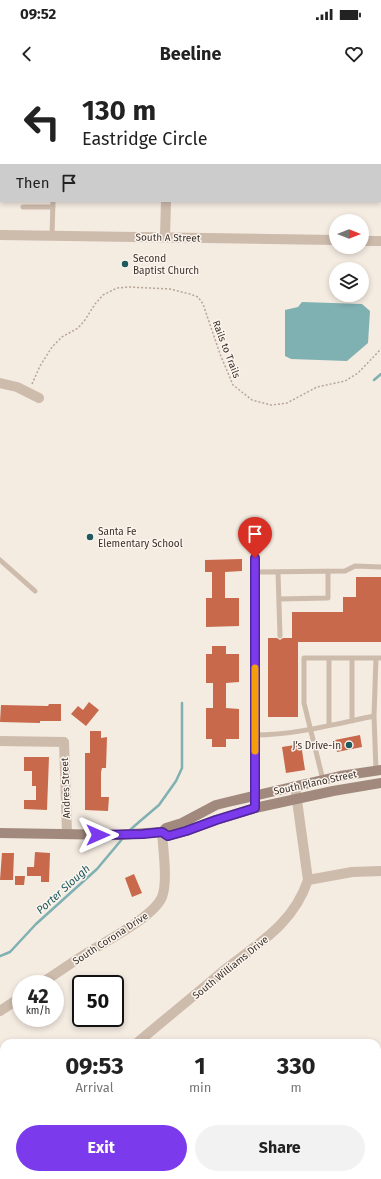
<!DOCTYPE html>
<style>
:root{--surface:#fff;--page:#f2f2f2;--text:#222;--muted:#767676;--accent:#7c3aed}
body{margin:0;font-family:"Fira Sans",sans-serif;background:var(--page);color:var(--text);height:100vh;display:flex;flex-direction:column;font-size:15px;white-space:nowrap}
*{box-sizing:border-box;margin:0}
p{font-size:13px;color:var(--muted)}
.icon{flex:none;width:22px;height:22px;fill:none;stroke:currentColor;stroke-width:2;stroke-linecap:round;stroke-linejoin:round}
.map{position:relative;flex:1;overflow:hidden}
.side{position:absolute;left:0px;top:959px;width:381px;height:140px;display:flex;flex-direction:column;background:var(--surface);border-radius:12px 12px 0 0;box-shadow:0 2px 6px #0003}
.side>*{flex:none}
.hud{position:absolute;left:0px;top:0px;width:381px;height:122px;box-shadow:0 2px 6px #0003;background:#fff;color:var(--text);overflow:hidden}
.needle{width:26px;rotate:90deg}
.controls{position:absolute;left:329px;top:134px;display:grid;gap:8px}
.controls a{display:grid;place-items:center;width:40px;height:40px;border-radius:50%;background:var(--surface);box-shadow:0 2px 6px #0003;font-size:20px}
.speed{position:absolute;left:12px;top:895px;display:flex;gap:8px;font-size:20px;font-weight:700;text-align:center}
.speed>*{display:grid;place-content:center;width:52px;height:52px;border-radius:50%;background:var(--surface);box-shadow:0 2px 6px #0003;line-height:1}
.speed small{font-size:10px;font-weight:400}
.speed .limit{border:2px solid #111;border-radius:6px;background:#fff;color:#111}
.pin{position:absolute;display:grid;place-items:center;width:34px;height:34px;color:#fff;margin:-41px -17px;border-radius:50% 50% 50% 0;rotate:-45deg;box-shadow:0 0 4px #0007}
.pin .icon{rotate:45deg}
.me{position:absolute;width:44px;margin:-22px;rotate:90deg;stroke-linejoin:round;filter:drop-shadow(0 0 3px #0008)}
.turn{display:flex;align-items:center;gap:14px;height:84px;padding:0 16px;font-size:18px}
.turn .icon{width:52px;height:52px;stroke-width:2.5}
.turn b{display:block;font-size:28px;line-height:34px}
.then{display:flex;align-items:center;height:38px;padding:0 16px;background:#0003;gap:8px;font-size:15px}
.eta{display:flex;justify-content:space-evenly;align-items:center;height:68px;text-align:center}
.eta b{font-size:24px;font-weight:700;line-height:28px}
.cta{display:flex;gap:8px;margin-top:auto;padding:8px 16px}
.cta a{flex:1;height:46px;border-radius:24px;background:var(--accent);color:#fff;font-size:16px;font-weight:700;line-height:46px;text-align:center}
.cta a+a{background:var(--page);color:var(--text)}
.status{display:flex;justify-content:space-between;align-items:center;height:28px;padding:0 20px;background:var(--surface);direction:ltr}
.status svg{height:11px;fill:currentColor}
header{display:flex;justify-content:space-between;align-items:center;height:52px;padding:0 16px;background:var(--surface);font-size:18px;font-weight:700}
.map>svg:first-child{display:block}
.water{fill:#7fb0b2}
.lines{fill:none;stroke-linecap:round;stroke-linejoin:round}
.stream{stroke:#7fb0b2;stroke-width:2.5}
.building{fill:#c8694b}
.path{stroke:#b9a596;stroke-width:1.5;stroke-dasharray:2 2;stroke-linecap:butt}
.service{stroke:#cdbbac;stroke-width:5}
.minor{stroke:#cdbbac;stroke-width:10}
.secondary{stroke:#a18a7d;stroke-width:10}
.route-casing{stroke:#51269a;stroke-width:10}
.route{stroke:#7c3aed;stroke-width:7}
.slow{stroke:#f59e0b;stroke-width:7}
.poi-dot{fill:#1f5a5e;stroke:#fbf5ee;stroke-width:1.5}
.labels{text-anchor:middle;stroke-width:3;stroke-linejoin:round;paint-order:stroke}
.street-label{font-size:10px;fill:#3b302b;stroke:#fbf5ee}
.poi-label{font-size:10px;fill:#3b302b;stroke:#fbf5ee;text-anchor:start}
.water-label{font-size:11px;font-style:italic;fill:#1f5a5e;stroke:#fbf5ee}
</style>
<div class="status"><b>09:52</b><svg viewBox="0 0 49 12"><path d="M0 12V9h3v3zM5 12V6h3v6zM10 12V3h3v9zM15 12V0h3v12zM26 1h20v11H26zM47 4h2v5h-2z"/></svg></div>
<header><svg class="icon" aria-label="back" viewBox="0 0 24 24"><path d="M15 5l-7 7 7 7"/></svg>Beeline<svg class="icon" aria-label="heart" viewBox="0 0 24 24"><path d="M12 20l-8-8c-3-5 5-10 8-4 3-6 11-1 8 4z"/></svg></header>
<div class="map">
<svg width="381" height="1099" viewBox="0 0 381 1099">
<rect width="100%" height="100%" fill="#f4ebe1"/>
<path class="water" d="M302,222L362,224L370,231L368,263L347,281L291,279L285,276V230L298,227Z"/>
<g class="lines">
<path class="stream" d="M374,300L381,294
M130,750L139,742L159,725L176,701L182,688V623
M0,876L10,872L36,844L97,789L123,758"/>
</g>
<path class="building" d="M242,479V491L225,492V518H239V546L206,547V518H212V492H205V480Z
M356,497H381V562H298V637H268V558H277L280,560L283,558H292V532H343V517H356Z
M212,566H226V574H239V602L226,603V628L239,629V659H226V667H212V659H206V628H213V603H206V574H212Z
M89,622L99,630L86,646L71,634L78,626L83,630Z
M49,624H61V641H40V643L0,642L1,625L48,626Z
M90,651H101V658L107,657L106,688H102L101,692V717H109L108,731L85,730V673H90Z
M360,655L362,667L337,672L335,660Z
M301,664L305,690L286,693L282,667Z
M24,677H49L47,730L24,729V720H36V706H32V691H24Z
M35,772L50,773L49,802H41V796H27V787H34Z
M2,773H14L13,800H0Z
M134,794L142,813L132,817L125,798Z
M15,796H25L24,805H15Z"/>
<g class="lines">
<path class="path" d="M32,304L40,286L52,267L62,257L78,248L85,240L95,224L103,215L117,208L129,207L170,209L190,214L198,217L203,224L220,274L233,305L252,320L271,325L287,323L317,307L345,301L358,293L381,269"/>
<path class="service" d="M0,36H1
M0,81H1
M380,87H381
M23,127H53
M52,155L53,121
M0,480L35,511
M255,492L345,491L355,486L381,487
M278,492L280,556
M279,519L328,518V491
M329,578V645
M352,578V641
M376,578L374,636L376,690
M255,655C295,655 335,644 374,636
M323,700L304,623V578H381"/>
<path class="minor" d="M167,1V0
M348,1V0
M0,7H1
M380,11H381
M0,155L336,160
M165,157L166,121
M362,161H381
M0,303L17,307L39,318
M255,478V728
M0,661L64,662L67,753
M308,800L352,792L381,791
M40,904C57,893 74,881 92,870C110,859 154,836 162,817C168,802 163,769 162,752
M0,931L21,917
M137,963C165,939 194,916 222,892C257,864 293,845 308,800L295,706
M95,1095L103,1099"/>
<path class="secondary" d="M162,752L166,748L182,743L216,725L228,722L340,696L381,690
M0,753L118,755L162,752L168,756L186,751L216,740L255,728L333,711L381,703"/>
</g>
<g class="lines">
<defs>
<path id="route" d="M98,755L143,754L162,752L168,756L186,751L216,740L255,728V478"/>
</defs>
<use href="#route" class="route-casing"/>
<use href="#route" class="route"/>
<path class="slow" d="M255,588V671"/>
</g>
<g class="poi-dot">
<circle cx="125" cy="184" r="4"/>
<circle cx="90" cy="457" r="4"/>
<circle cx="349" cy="665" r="4"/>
</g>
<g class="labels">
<g class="street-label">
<text transform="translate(168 157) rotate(1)" y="4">South A Street</text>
<text transform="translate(227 269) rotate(69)" y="4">Rails to Trails</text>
<text transform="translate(315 702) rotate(-12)" y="4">South Plano Street</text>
<text transform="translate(65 708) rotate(-92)" y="4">Andres Street</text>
<text transform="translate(110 858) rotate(-33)" y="4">South Corona Drive</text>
<text transform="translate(230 887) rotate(-39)" y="4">South Williams Drive</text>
</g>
<g class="poi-label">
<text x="133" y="182">Second<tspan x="133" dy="12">Baptist Church</tspan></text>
<text x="98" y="455">Santa Fe<tspan x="98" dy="12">Elementary School</tspan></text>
<text x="341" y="669" text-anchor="end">J's Drive-in</text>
</g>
<g class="water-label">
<text transform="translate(63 809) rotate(-42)" y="4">Porter Slough</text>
</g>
</g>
</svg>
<div class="controls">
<a><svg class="needle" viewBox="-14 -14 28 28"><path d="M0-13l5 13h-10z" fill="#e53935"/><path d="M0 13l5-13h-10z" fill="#767676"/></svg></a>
<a><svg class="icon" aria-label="layers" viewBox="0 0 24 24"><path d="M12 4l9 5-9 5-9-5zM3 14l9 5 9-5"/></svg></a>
</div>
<div class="speed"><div>42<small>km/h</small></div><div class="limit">50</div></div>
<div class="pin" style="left:255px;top:478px;background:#d93025"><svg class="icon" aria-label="arrive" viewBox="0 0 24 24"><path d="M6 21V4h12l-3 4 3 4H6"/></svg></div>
<svg class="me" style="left:98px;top:755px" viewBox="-20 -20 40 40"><path d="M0-17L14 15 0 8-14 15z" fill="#7c3aed" stroke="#fff" stroke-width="4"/></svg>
<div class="hud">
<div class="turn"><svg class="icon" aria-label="left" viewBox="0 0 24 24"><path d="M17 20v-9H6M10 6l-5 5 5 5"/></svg><div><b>130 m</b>Eastridge Circle</div></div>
<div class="then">Then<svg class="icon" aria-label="arrive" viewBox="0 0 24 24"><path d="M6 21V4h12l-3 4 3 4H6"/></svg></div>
</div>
<section class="side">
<div class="eta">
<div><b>09:53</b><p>Arrival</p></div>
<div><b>1</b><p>min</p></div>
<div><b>330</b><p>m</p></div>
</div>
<div class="cta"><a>Exit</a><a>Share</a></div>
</section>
</div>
